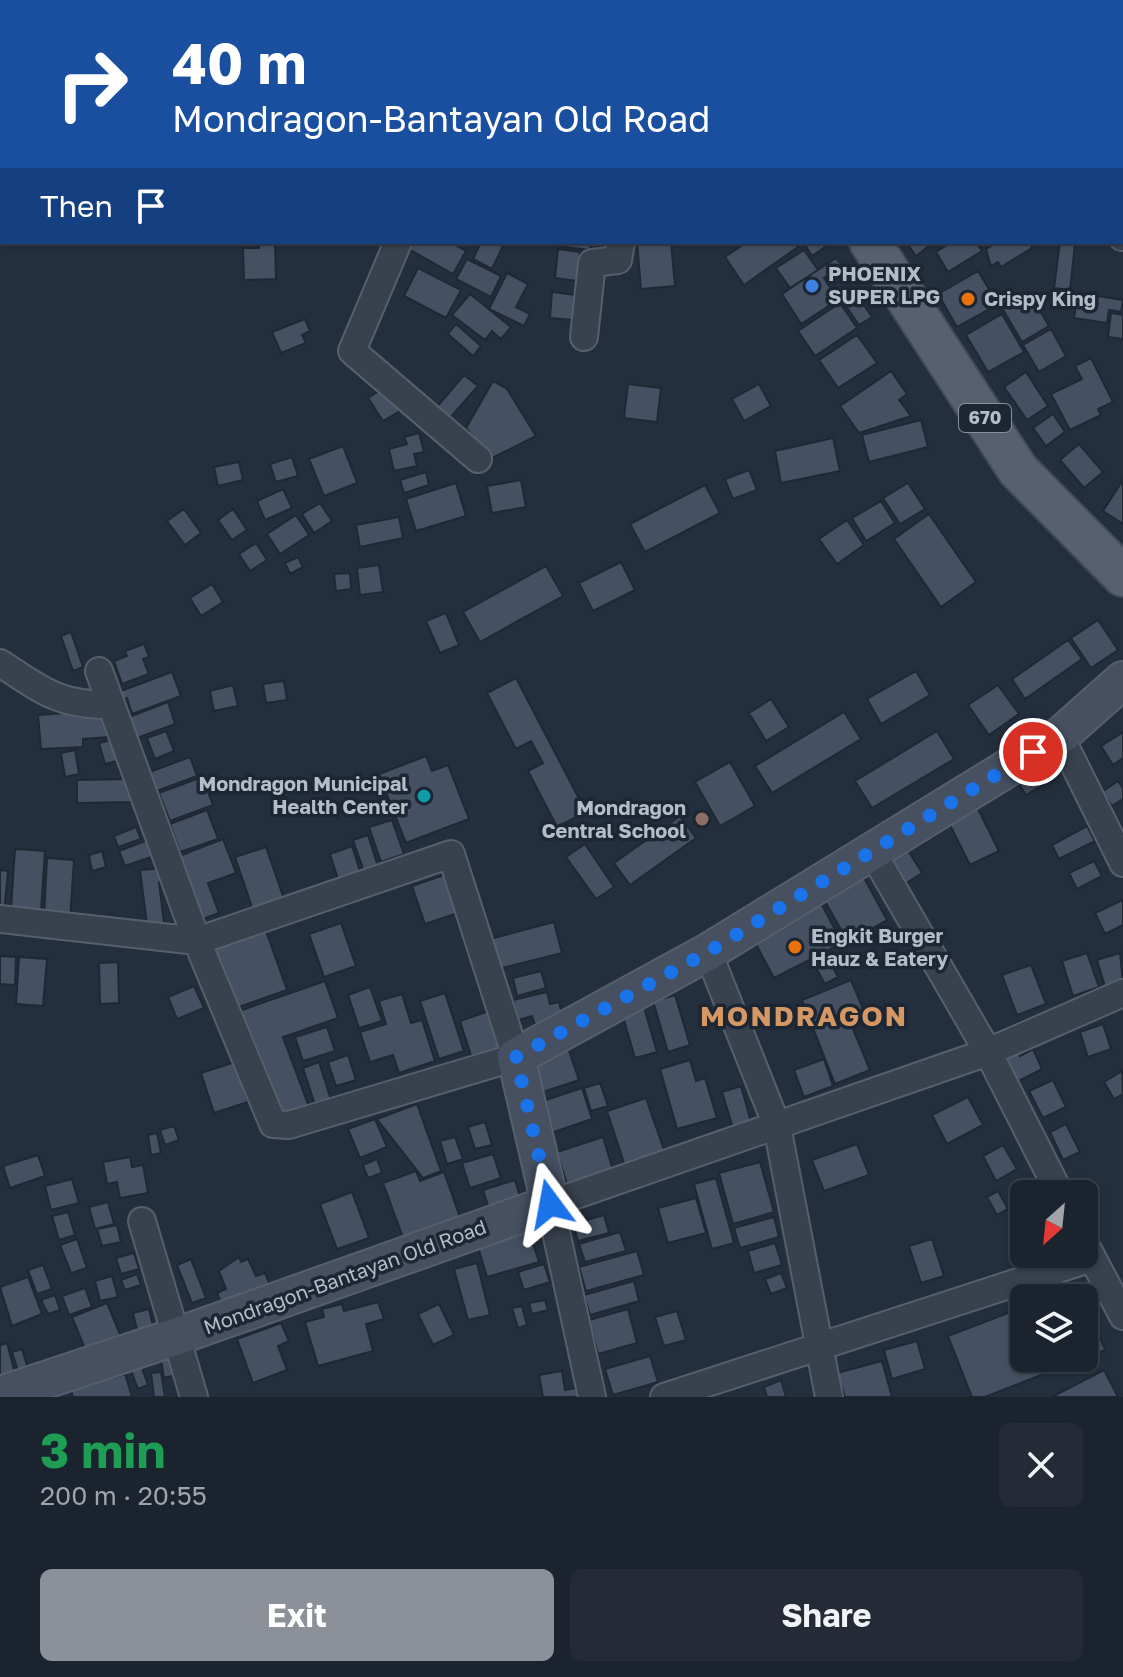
<!DOCTYPE html>
<meta charset="utf-8">
<style>
:root{--surface:#1b232e;--page:#242b36;--text:#f1f3f6;--muted:#a0a4aa;--line:#39404a;--accent:#8c9099}
body{margin:0;font-family:"Golos Text",sans-serif;background:var(--page);color:var(--text);height:100vh;display:flex;flex-direction:column;font-size:30px;white-space:nowrap}
*{box-sizing:border-box;margin:0}
p{font-size:26px;color:var(--muted)}
.icon{flex:none;width:44px;height:44px;fill:none;stroke:currentColor;stroke-width:2;stroke-linecap:round;stroke-linejoin:round}
.map{position:relative;height:1397px;overflow:hidden}
.sheet{display:flex;flex-direction:column;background:var(--surface);flex:1}
.sheet>*{flex:none}
.hud{position:absolute;left:0px;top:0px;width:1124px;height:244px;box-shadow:0 2px 6px #0004,0 0 0 2px var(--line);background:#1a4fa0;color:#fff;overflow:hidden}
.needle{width:52px;rotate:207deg}
.fabs{position:absolute;left:1010px;top:1180px;display:grid;gap:16px}
.fabs a{display:grid;place-items:center;width:88px;height:88px;border-radius:12px;background:var(--surface);box-shadow:0 2px 6px #0004,0 0 0 2px var(--line);font-size:40px}
.pin{position:absolute;display:grid;place-items:center;width:68px;height:68px;color:#fff;margin:-34px;border:4px solid #fff;border-radius:50%;box-shadow:0 2px 8px #0007}
.me{position:absolute;width:88px;margin:-44px;rotate:347deg;stroke-linejoin:round;filter:drop-shadow(0 0 6px #0008)}
.turn{display:flex;align-items:center;gap:28px;height:168px;padding:0 40px;font-size:36px}
.turn .icon{width:104px;height:104px;stroke-width:2.5}
.turn b{display:block;font-size:56px;line-height:68px}
.then{display:flex;align-items:center;height:76px;padding:0 40px;background:#0003;gap:16px;font-size:30px}
.round{display:grid;place-items:center;flex:none;width:84px;height:84px;border-radius:12px;background:var(--page)}
.headline{display:flex;align-items:center;justify-content:space-between;height:136px;padding:0 40px}
h1{font-size:48px;font-weight:700;line-height:60px;color:#1e9e55}
.cta{display:flex;gap:16px;margin-top:auto;padding:16px 40px}
.cta a{flex:1;height:92px;border-radius:12px;background:var(--accent);color:#fff;font-size:32px;font-weight:700;line-height:92px;text-align:center}
.cta a+a{background:var(--page);color:var(--text)}
.map>svg:first-child{display:block}
.building{fill:#455162;stroke:#1f2835;stroke-width:2}
.lines{fill:none;stroke-linecap:round;stroke-linejoin:round}
.street-casing{stroke:#565f6c;stroke-width:30}
.secondary-casing{stroke:#565f6c;stroke-width:40}
.primary-casing{stroke:#414a57;stroke-width:44}
.path{stroke:#44595c;stroke-width:4;stroke-dasharray:6 6;stroke-linecap:butt}
.street{stroke:#38414e;stroke-width:26}
.secondary{stroke:#465061;stroke-width:36}
.primary{stroke:#56606e;stroke-width:40}
.route{stroke:#1a73e8;stroke-width:14;stroke-dasharray:0 25.2}
.shop-dot{fill:#3f7fe0;stroke:#1d2633;stroke-width:3}
.food-dot{fill:#e8710a;stroke:#1d2633;stroke-width:3}
.culture-dot{fill:#0f9aa8;stroke:#1d2633;stroke-width:3}
.education-dot{fill:#8d6e63;stroke:#1d2633;stroke-width:3}
.labels{text-anchor:middle;stroke-width:7;stroke-linejoin:round;paint-order:stroke}
.shield{fill:#1d2633;stroke:#878f9c;stroke-width:2}
.shield-label{font-size:18px;font-weight:bold;fill:#b4bcc9}
.poi-label{font-size:20px;font-weight:bold;fill:#b4bcc9;stroke:#1d2633;text-anchor:start}
.street-label{font-size:20px;fill:#b4bcc9;stroke:#1d2633}
.district-label{font-size:28px;font-weight:bold;letter-spacing:2px;fill:#d59764;stroke:#1d2633}
</style>
<div class="map">
<svg width="1123" height="1397" viewBox="0 0 1123 1397">
<rect width="100%" height="100%" fill="#242f3e"/>
<path class="building" d="M259,242H275L276,279L244,280L243,248H259Z
M407,242H450L466,251L453,274L405,247Z
M481,242L503,246L492,269L473,259Z
M557,242H591L590,250L557,246Z
M637,242H671L675,286L641,289Z
M747,242H795L798,247L744,285L725,257Z
M809,242H821L825,247L812,256L805,245Z
M906,242H934L916,256Z
M952,242H976L982,251L948,272L936,252Z
M998,242H1028L1032,248L1001,267L998,262L991,266L986,249Z
M1060,242L1075,244L1070,290L1054,288Z
M558,249L580,252L577,281L555,278Z
M804,250L818,270L790,288L776,268Z
M836,258L842,266L824,278L838,300L801,324L782,294Z
M467,259L501,276L491,297L456,279Z
M418,268L461,290L446,318L404,296Z
M978,271L998,304L957,327L938,294Z
M507,273L528,284L516,307L530,314L524,326L489,309Z
M552,292L576,295L573,320L550,318Z
M855,292L872,317L859,325L842,300Z
M1029,292L1049,326L1022,342L1002,308Z
M1078,293L1123,300L1121,312L1109,310L1107,323L1074,318Z
M470,294L511,327L501,339L492,331L485,340L452,315Z
M840,303L857,328L815,356L798,331Z
M1111,313L1123,315V339L1108,337Z
M1002,314L1024,352L988,372L966,335Z
M305,319L310,331L302,335L306,343L281,353L272,332Z
M456,324L481,346L473,356L448,334Z
M1051,329L1066,356L1039,372L1023,345Z
M857,335L877,363L838,388L819,360Z
M1091,358L1113,402L1098,409L1101,415L1070,430L1051,394L1082,379L1075,366Z
M891,371L907,394L899,400L911,416L859,433L840,406Z
M1026,372L1048,406L1027,420L1004,387Z
M464,375L478,386L449,419L436,408Z
M493,381L507,389L536,436L490,459L466,428Z
M628,384L661,388L657,422L624,418Z
M759,384L771,406L744,421L732,399Z
M385,387L400,411L383,421L368,398Z
M1053,414L1065,432L1046,446L1033,428Z
M921,420L928,447L869,462L862,435Z
M419,433L424,452L414,454L417,466L394,471L389,449L407,444L404,437Z
M833,438L840,471L781,483L775,451Z
M1079,444L1103,472L1084,488L1060,460Z
M343,446L357,483L324,496L309,459Z
M292,457L298,476L276,482L270,464Z
M239,462L243,480L218,486L214,467Z
M749,470L757,490L733,499L725,479Z
M426,472L429,485L404,493L400,480Z
M521,480L526,507L492,513L487,486Z
M1123,480V524L1103,511Z
M456,483L466,516L416,531L406,499Z
M908,483L925,509L900,524L883,498Z
M705,485L720,513L645,552L630,524Z
M283,489L292,508L265,520L257,501Z
M881,501L895,523L866,541L852,518Z
M320,503L332,521L314,533L302,514Z
M184,509L201,533L185,545L167,521Z
M233,509L247,530L232,540L218,520Z
M929,514L976,582L941,607L894,539Z
M296,515L309,535L280,554L267,534Z
M399,517L403,538L360,547L356,525Z
M847,520L864,545L837,564L819,539Z
M256,543L267,560L250,571L239,554Z
M298,557L303,567L290,574L285,563Z
M621,562L635,590L593,611L579,583Z
M379,565L383,592L360,595L357,568Z
M546,566L563,596L480,642L463,612Z
M350,573L351,589L336,591L334,574Z
M212,584L223,602L201,616L190,598Z
M446,613L459,645L440,653L426,621Z
M1098,620L1118,650L1091,668L1071,638Z
M71,632L83,667L73,671L61,636Z
M1068,640L1082,659L1025,699L1012,679Z
M144,644L149,657L143,659L149,674L122,684L114,661L127,656L125,651Z
M916,671L930,695L881,724L867,699Z
M172,672L181,696L132,714L127,698L122,700L118,692Z
M516,678L586,812L557,827L528,771L543,763L531,741L516,749L487,693Z
M284,681L287,700L266,703L263,684Z
M233,685L238,706L214,711L210,691Z
M998,685L1019,714L989,735L968,705Z
M771,699L789,727L766,741L749,713Z
M168,702L175,724L137,738L129,717Z
M108,710L110,737L83,739V747L41,749L38,715Z
M844,712L861,739L772,793L755,766Z
M166,731L174,751L155,759L147,738Z
M937,731L954,759L872,808L855,781Z
M1123,732V758L1113,765L1101,746Z
M116,739L121,760L105,764L99,743Z
M75,750L79,774L65,777L61,753Z
M426,756L432,771L448,765L469,819L406,843L379,774Z
M190,757L197,776L154,792L147,773Z
M1045,757L1057,776L1026,795L1014,776Z
M730,762L755,806L720,826L695,782Z
M202,777L213,805L170,821L159,793Z
M131,779L132,802L77,803V780Z
M1118,781L1123,788V799L1112,806L1102,792Z
M975,803L999,851L970,865L946,817Z
M207,810L218,839L180,852L170,824Z
M680,816L696,838L630,885L614,863Z
M392,820L404,854L381,862L369,827Z
M1087,826L1095,841L1059,859L1052,845Z
M136,827L141,839L118,847L114,836Z
M368,835L380,873L366,877L353,840Z
M223,839L236,873L208,883L219,913L203,919L179,856Z
M148,840L154,856L125,866L119,851Z
M585,844L614,887L596,899L566,857Z
M904,844L922,873L905,884L887,855Z
M352,846L360,871L338,879L330,854Z
M266,847L284,899L253,910L235,857Z
M15,849L45,851L41,911L11,909Z
M102,851L106,867L92,871L89,855Z
M47,858L74,860L70,920L44,919Z
M1094,861L1102,876L1077,889L1069,873Z
M165,868L167,881L159,882L164,923L147,925L140,870Z
M0,870L8,871L4,914H0Z
M450,873L464,911L425,924L412,886Z
M862,874L887,920L848,942L822,896Z
M1123,900V925L1105,934L1095,913Z
M820,901L842,943L825,952L838,977L825,984L811,959L774,978L752,937Z
M554,922L562,953L498,969L490,939Z
M341,923L356,966L324,977L309,934Z
M265,928L287,990L236,1008L214,946Z
M1087,953L1099,987L1073,996L1062,961Z
M1120,953L1123,984L1106,990L1097,960Z
M0,956L16,957L15,985L0,984Z
M19,957L47,959L43,1006L16,1004Z
M118,962L119,1003L100,1004L99,963Z
M1031,965L1046,1004L1017,1015L1002,975Z
M541,971L546,988L517,996L513,978Z
M851,980L866,1016L850,1022L870,1070L835,1084L802,1000Z
M325,981L338,1018L283,1037L309,1107L277,1118L239,1011Z
M194,986L204,1008L177,1019L168,997Z
M370,987L382,1021L359,1028L348,995Z
M547,992L550,1004L559,1002L563,1018L535,1025L532,1016L518,1020L513,1000Z
M445,993L464,1051L439,1059L420,1001Z
M402,994L411,1023L422,1020L435,1061L399,1073L393,1055L370,1062L360,1032L386,1024L379,1001Z
M675,995L690,1045L668,1052L653,1001Z
M643,1004L657,1052L635,1058L621,1010Z
M489,1011L503,1053L473,1062L460,1021Z
M1103,1024L1111,1049L1088,1057L1080,1032Z
M327,1027L335,1051L303,1061L295,1037Z
M568,1048L579,1080L537,1094L526,1061Z
M1017,1049L1020,1056L1033,1049L1042,1069L1017,1082L1004,1056Z
M348,1055L356,1080L336,1086L328,1062Z
M824,1059L833,1086L804,1097L794,1070Z
M690,1060L696,1081L705,1078L717,1118L677,1129L660,1069Z
M235,1062L248,1102L214,1113L201,1073Z
M319,1062L332,1103L316,1108L303,1068Z
M1122,1071L1123,1094L1114,1099L1104,1082Z
M1053,1080L1066,1107L1043,1118L1029,1091Z
M600,1083L608,1106L591,1111L584,1088Z
M741,1086L751,1122L733,1128L722,1092Z
M582,1088L592,1119L551,1133L540,1102Z
M968,1097L983,1125L947,1144L932,1115Z
M646,1098L665,1153L625,1166L607,1111Z
M417,1104L441,1171L423,1178L377,1119Z
M375,1119L387,1147L360,1158L348,1129Z
M485,1122L492,1145L475,1149L468,1127Z
M1066,1124L1080,1152L1063,1160L1050,1132Z
M174,1126L179,1140L165,1145L160,1130Z
M157,1133L161,1153L151,1155L148,1135Z
M455,1137L463,1159L447,1164L440,1141Z
M603,1137L613,1170L567,1184L557,1152Z
M857,1144L869,1175L824,1191L812,1160Z
M1003,1145L1017,1169L996,1181L983,1156Z
M493,1154L501,1178L470,1188L462,1163Z
M38,1155L45,1176L10,1188L3,1166Z
M130,1157L132,1167L143,1165L148,1193L120,1198L117,1182L107,1184L103,1162Z
M377,1159L382,1173L368,1178L363,1165Z
M760,1162L774,1212L733,1224L719,1173Z
M416,1171L420,1181L444,1172L462,1223L405,1243L383,1183Z
M716,1178L734,1243L712,1249L694,1184Z
M72,1179L79,1203L51,1210L45,1186Z
M515,1180L522,1203L490,1212L483,1190Z
M998,1191L1008,1209L997,1215L987,1197Z
M352,1192L369,1238L337,1249L320,1204Z
M696,1198L706,1233L668,1243L658,1208Z
M108,1202L114,1224L95,1229L89,1207Z
M68,1212L75,1235L59,1240L52,1216Z
M1024,1212V1244L1013,1217Z
M604,1215L609,1233L578,1241L573,1224Z
M774,1217L779,1237L740,1248L734,1228Z
M117,1225L121,1242L102,1246L97,1229Z
M529,1231L539,1262L487,1277L478,1247Z
M620,1232L626,1251L585,1262L579,1244Z
M77,1239L87,1268L71,1273L60,1245Z
M932,1239L944,1276L921,1283L909,1246Z
M775,1243L782,1265L754,1273L748,1251Z
M637,1251L644,1275L586,1291L579,1267Z
M134,1253L139,1269L121,1274L116,1258Z
M239,1257L241,1262L248,1259L256,1276L265,1273L271,1288L223,1307L217,1293L226,1289L219,1271Z
M191,1259L206,1298L192,1303L177,1265Z
M477,1263L490,1315L468,1320L454,1269Z
M544,1264L550,1282L524,1290L518,1272Z
M43,1265L52,1289L37,1294L28,1270Z
M781,1273L787,1288L771,1294L765,1279Z
M137,1274L141,1285L125,1290L121,1280Z
M112,1276L118,1297L100,1301L95,1281Z
M28,1277L42,1314L12,1326L0,1287Z
M634,1281L639,1301L590,1315L584,1295Z
M1079,1285L1105,1350L985,1397H972L948,1336L1024,1307V1358H1084V1298H1047Z
M85,1288L92,1307L69,1315L62,1296Z
M55,1295L60,1310L48,1314L41,1300Z
M545,1300L548,1310L532,1314L529,1303Z
M378,1302L384,1319L366,1324L373,1351L318,1366L305,1322L324,1317L322,1309L342,1304L344,1311Z
M107,1303L122,1339L87,1354L72,1317Z
M439,1304L454,1335L433,1345L418,1314Z
M522,1306L527,1325L518,1328L512,1308Z
M149,1309L154,1330L138,1334L133,1313Z
M628,1309L637,1343L598,1354L589,1320Z
M677,1311L686,1340L664,1346L655,1317Z
M281,1323L289,1341L278,1346L287,1370L253,1383L237,1339Z
M917,1341L925,1369L892,1379L884,1350Z
M7,1343L16,1377L0,1381V1345Z
M22,1349L29,1372L19,1374L12,1352Z
M650,1356L658,1382L613,1395L605,1369Z
M173,1357L176,1375L164,1378L161,1360Z
M882,1361L892,1397H845L837,1373Z
M141,1365L148,1385L138,1389L130,1368Z
M1104,1370L1118,1397H1052Z
M562,1371L565,1390L576,1388L578,1397H543L539,1375Z
M161,1372L165,1397H154L151,1373Z
M125,1374L132,1397H73L71,1390Z
M781,1380L786,1397H767L764,1387Z"/>
<g class="lines">
<defs>
<path id="street" d="M575,2V0
M1122,237H1123
M398,242L352,351L478,459
M584,337L592,263L618,260L621,242
M0,663C43,691 58,705 111,705
M1060,736L1123,863
M871,850L988,1052L1060,1194
M0,919L197,941L451,854L516,1057L289,1125L273,1124L197,941L99,671
M708,952L777,1126L829,1397
M142,1221L194,1397
M1084,1242L1123,1316
M592,1397L550,1204L988,1052L1123,993
M664,1397L1092,1258"/>
<path id="secondary" d="M0,1395L178,1336L550,1204L516,1057L708,952L1060,736L1123,680"/>
<path id="primary" d="M537,0L541,2
M870,242L1018,470L1123,576"/>
</defs>
<use href="#street" class="street-casing"/>
<use href="#secondary" class="secondary-casing"/>
<use href="#primary" class="primary-casing"/>
<path class="path" d="M816,2L817,0"/>
<use href="#street" class="street"/>
<use href="#secondary" class="secondary"/>
<use href="#primary" class="primary"/>
</g>
<g class="lines">
<path class="route" d="M550,1204L516,1057L708,952L1033,752"/>
</g>
<circle class="shop-dot" cx="812" cy="286" r="8"/>
<g class="food-dot">
<circle cx="968" cy="299" r="8"/>
<circle cx="795" cy="947" r="8"/>
</g>
<circle class="culture-dot" cx="424" cy="796" r="8"/>
<circle class="education-dot" cx="702" cy="819" r="8"/>
<g class="labels">
<rect class="shield" x="959" y="404" width="52" height="28" rx="6"/>
<g class="shield-label">
<text x="985" y="424">670</text>
</g>
<g class="poi-label">
<text x="828" y="281">PHOENIX<tspan x="828" dy="23">SUPER LPG</tspan></text>
<text x="984" y="306">Crispy King</text>
<text x="408" y="791" text-anchor="end">Mondragon Municipal<tspan x="408" dy="23">Health Center</tspan></text>
<text x="686" y="815" text-anchor="end">Mondragon<tspan x="686" dy="23">Central School</tspan></text>
<text x="811" y="943">Engkit Burger<tspan x="811" dy="23">Hauz &amp; Eatery</tspan></text>
</g>
<g class="street-label">
<text transform="translate(345 1277) rotate(-20)" y="7">Mondragon-Bantayan Old Road</text>
</g>
<g class="district-label">
<text x="804" y="1026">MONDRAGON</text>
</g>
</g>
</svg>
<div class="fabs">
<a><svg class="needle" viewBox="-14 -14 28 28"><path d="M0-13l5 13h-10z" fill="#e53935"/><path d="M0 13l5-13h-10z" fill="#a0a4aa"/></svg></a>
<a><svg class="icon" aria-label="layers" viewBox="0 0 24 24"><path d="M12 4l9 5-9 5-9-5zM3 14l9 5 9-5"/></svg></a>
</div>
<div class="pin" style="left:1033px;top:752px;background:#d93025"><svg class="icon" aria-label="arrive" viewBox="0 0 24 24"><path d="M6 21V4h12l-3 4 3 4H6"/></svg></div>
<svg class="me" style="left:550px;top:1204px" viewBox="-20 -20 40 40"><path d="M0-17L14 15 0 8-14 15z" fill="#1a73e8" stroke="#fff" stroke-width="4"/></svg>
<div class="hud">
<div class="turn"><svg class="icon" aria-label="right" viewBox="0 0 24 24"><path d="M7 20v-9h11M14 6l5 5-5 5"/></svg><div><b>40 m</b>Mondragon-Bantayan Old Road</div></div>
<div class="then">Then<svg class="icon" aria-label="arrive" viewBox="0 0 24 24"><path d="M6 21V4h12l-3 4 3 4H6"/></svg></div>
</div>
</div>
<section class="sheet">
<div class="headline"><div><h1>3 min</h1><p>200 m · 20:55</p></div><a class="round"><svg class="icon" aria-label="close" viewBox="0 0 24 24"><path d="M6 6l12 12M18 6L6 18"/></svg></a></div>
<div class="cta"><a>Exit</a><a>Share</a></div>
</section>
